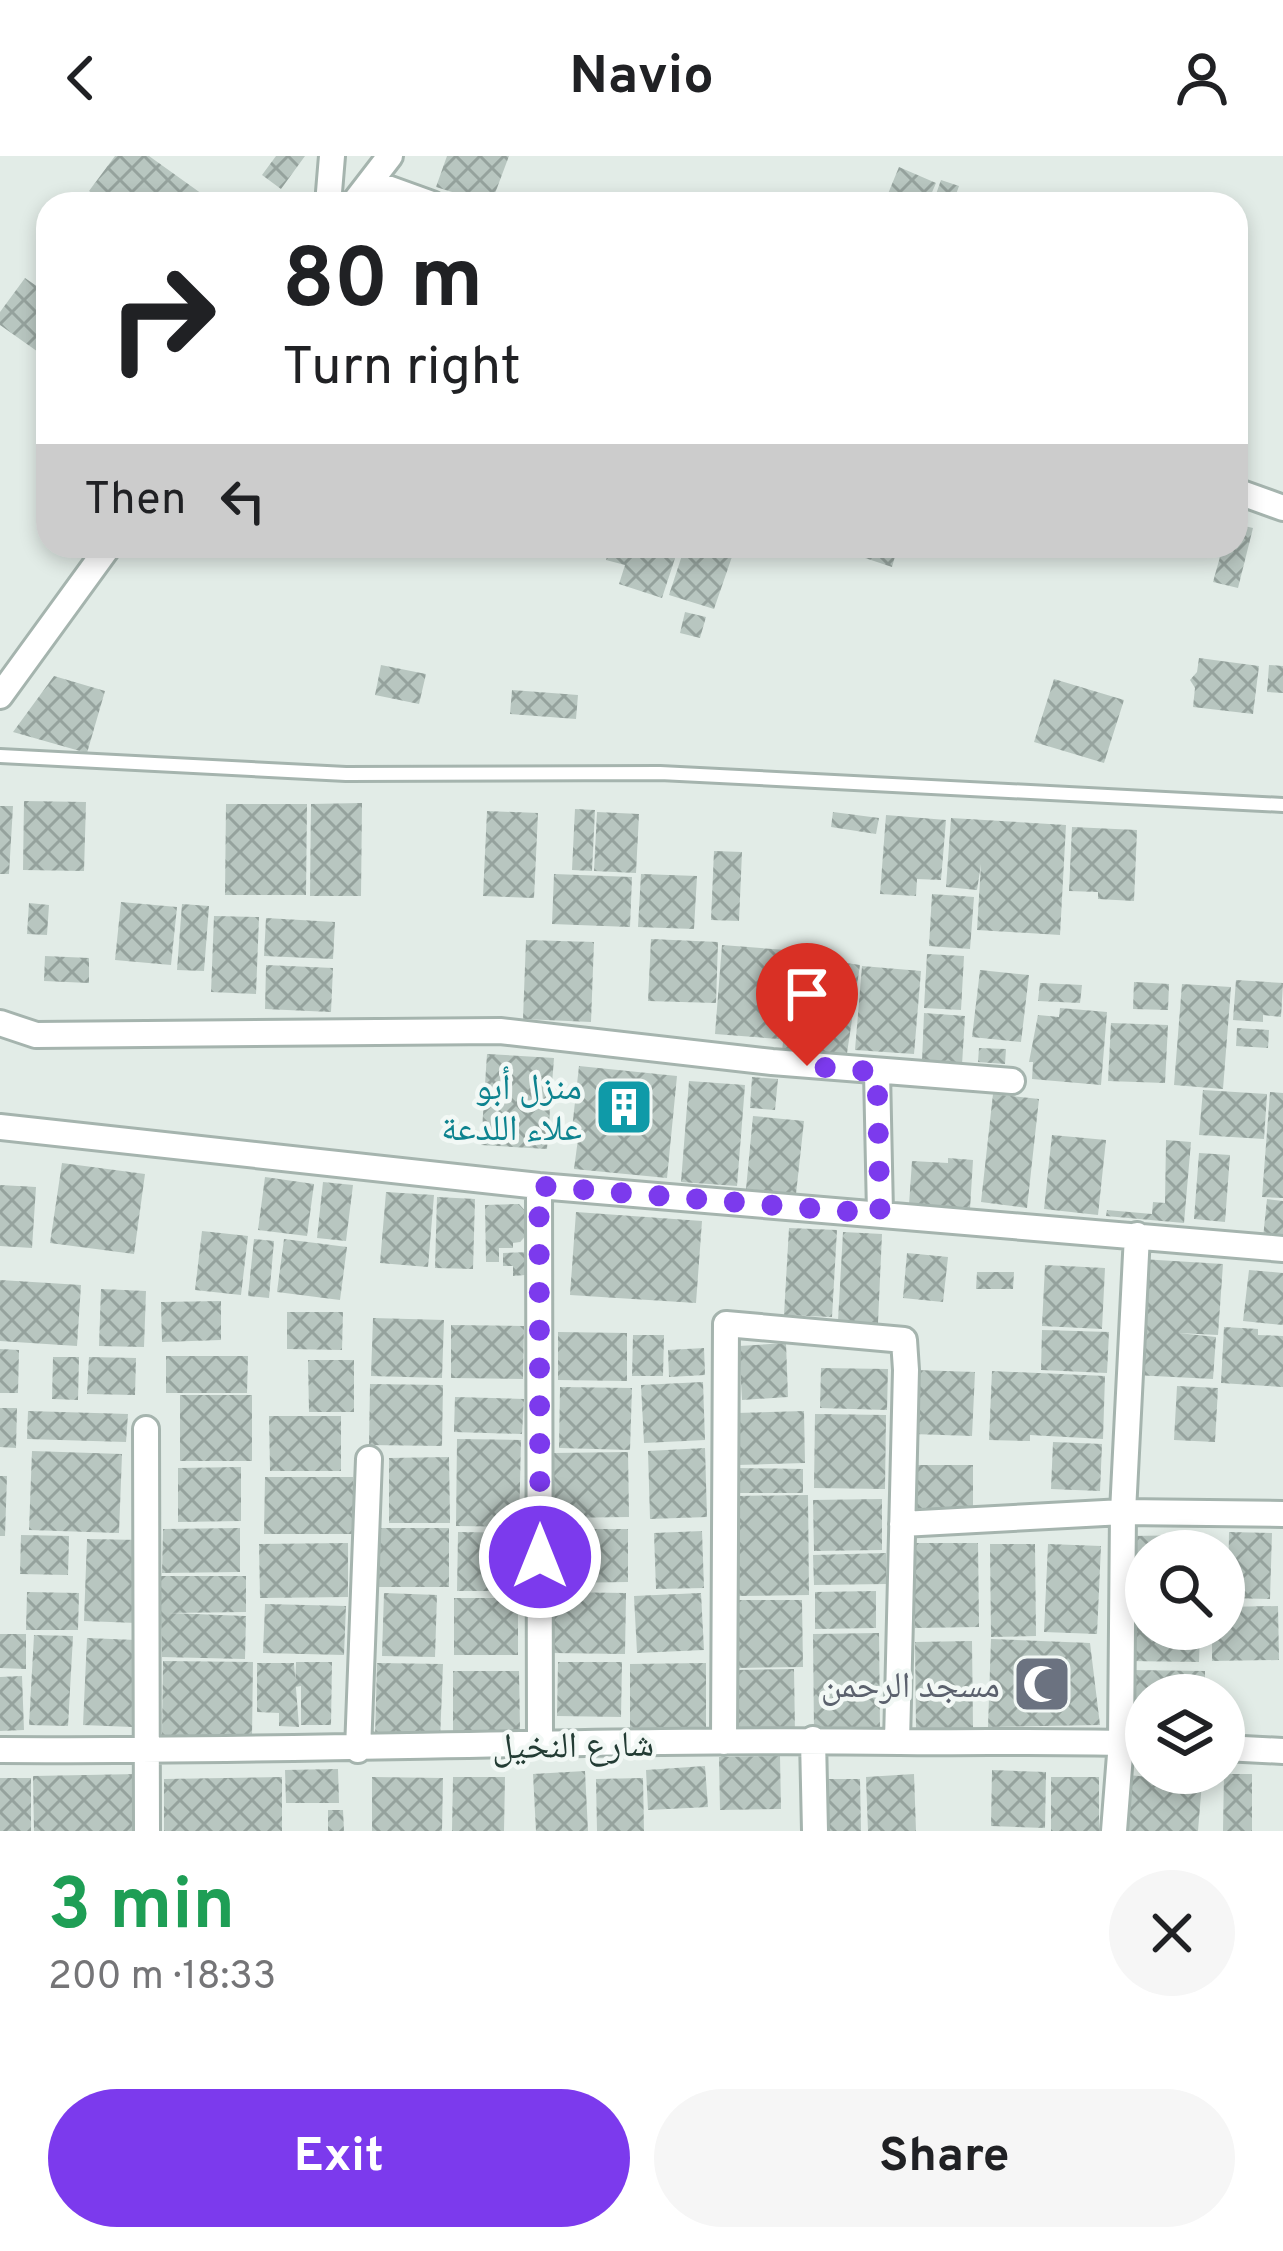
<!DOCTYPE html>
<meta charset="utf-8">
<style>
:root{--surface:#fff;--page:#f6f6f6;--text:#202124;--muted:#757577;--accent:#7c3aed}
body{margin:0;font-family:Overpass,"Noto Naskh Arabic",sans-serif;background:var(--page);color:var(--text);height:100vh;display:flex;flex-direction:column;font-size:45px;white-space:nowrap}
*{box-sizing:border-box;margin:0}
p{font-size:39px;color:var(--muted)}
.icon{flex:none;width:66px;height:66px;fill:none;stroke:currentColor;stroke-width:2;stroke-linecap:round;stroke-linejoin:round}
.map{position:relative;height:1675px;overflow:hidden}
.sheet{display:flex;flex-direction:column;background:var(--surface);flex:1}
.sheet>*{flex:none}
.hud{position:absolute;left:36px;top:36px;width:1212px;height:366px;border-radius:36px;box-shadow:0 6px 18px #0003;background:#fff;color:var(--text);overflow:hidden}
.controls{position:absolute;left:1125px;top:1374px;display:grid;gap:24px}
.controls a{display:grid;place-items:center;width:120px;height:120px;border-radius:50%;background:var(--surface);box-shadow:0 6px 18px #0003;font-size:60px}
.pin{position:absolute;display:grid;place-items:center;width:102px;height:102px;color:#fff;margin:-123px -51px;border-radius:50% 50% 50% 0;rotate:-45deg;box-shadow:0 0 12px #0007}
.pin .icon{rotate:45deg}
.me{position:absolute;width:132px;margin:-66px;rotate:0deg;stroke-linejoin:round;filter:drop-shadow(0 0 9px #0008)}
.turn{display:flex;align-items:center;gap:42px;height:252px;padding:0 48px;font-size:54px}
.turn .icon{width:156px;height:156px;stroke-width:2.5}
.turn b{display:block;font-size:84px;line-height:102px}
.then{display:flex;align-items:center;height:114px;padding:0 48px;background:#0003;gap:24px;font-size:45px}
.round{display:grid;place-items:center;flex:none;width:126px;height:126px;border-radius:63px;background:var(--page)}
.head{display:flex;align-items:center;justify-content:space-between;height:204px;padding:0 48px}
h1{font-size:72px;font-weight:700;line-height:90px;color:#1e9e55}
.primary-button{display:flex;gap:24px;margin-top:auto;padding:24px 48px}
.primary-button a{flex:1;height:138px;border-radius:72px;background:var(--accent);color:#fff;font-size:48px;font-weight:700;line-height:138px;text-align:center}
.primary-button a+a{background:var(--page);color:var(--text)}
header{display:flex;justify-content:space-between;align-items:center;height:156px;padding:0 48px;background:var(--surface);font-size:54px;font-weight:700}
.map>svg:first-child{display:block}
.building{fill:url(#building-cross-hatch)}
.lines{fill:none;stroke-linecap:round;stroke-linejoin:round}
.lane-casing{stroke:#a5b4ae;stroke-width:18}
.street-casing{stroke:#a5b4ae;stroke-width:30}
.lane{stroke:#fff;stroke-width:12}
.street{stroke:#fff;stroke-width:24}
.route{stroke:#7c3aed;stroke-width:21;stroke-dasharray:0 37.8}
.labels{text-anchor:middle;stroke-width:9;stroke-linejoin:round;paint-order:stroke}
.culture-label{font-size:36px;fill:#0d838f;stroke:#f2f8f5;text-anchor:end}
.worship-label{font-size:36px;fill:#5b616d;stroke:#f2f8f5;text-anchor:end}
.street-label{font-size:36px;fill:#233c34;stroke:#f2f8f5}
</style>
<header><svg class="icon" aria-label="back" viewBox="0 0 24 24"><path d="M15 5l-7 7 7 7"/></svg>Navio<svg class="icon" aria-label="person" viewBox="0 0 24 24"><circle cx="12" cy="8" r="4"/><path d="M4 21q1-7 8-7t8 7"/></svg></header>
<div class="map">
<svg width="1283" height="1675" viewBox="0 0 1283 1675">
<defs>
<pattern id="building-cross-hatch" width="8" height="8" patternUnits="userSpaceOnUse" patternTransform="scale(3)"><rect width="8" height="8" fill="#b8c6c0"/><path d="M0 0l8 8M0 8l8-8" fill="none" stroke="#95a29d"/></pattern>
</defs>
<rect width="100%" height="100%" fill="#e2ece7"/>
<path class="building" d="M115,0H149L216,48H108L89,35Z
M276,0H305L281,33L262,19Z
M447,0H509L491,48L436,31Z
M899,11L936,27L927,48L885,45Z
M941,24L959,30L953,47L935,41Z
M25,122L48,138V203L0,169V156Z
M1236,368L1253,372L1238,432L1213,426L1223,390H1236Z
M610,390H679L662,442L619,428L625,409L606,404Z
M685,390L735,392L714,453L669,439Z
M869,390H898L892,411L865,402Z
M685,456L706,461L700,482L680,477Z
M1199,502L1259,510L1253,558L1193,551L1195,532L1190,524L1197,516Z
M381,509L426,518L419,548L375,539Z
M1269,509L1283,510V537L1267,536Z
M54,520L105,535L87,597L13,576Z
M1054,523L1124,544L1104,607L1034,586Z
M512,534L578,539L576,563L510,558Z
M24,645L86,646L84,715L23,714Z
M362,647L361,740H310L311,648Z
M226,648H307L306,739H225Z
M0,650H13L9,718H0Z
M575,653L595,654L592,715L572,714Z
M487,655L538,657L534,742L483,740Z
M597,656L639,658L636,717L594,715Z
M833,656L879,662L876,678L831,671Z
M886,659L946,664L941,724L917,723L916,740L880,738Z
M951,662L1066,669L1060,779L977,774L981,708L977,734L946,731Z
M1072,671L1137,674L1134,745L1098,743V736L1069,735Z
M714,695L742,696L739,765L711,764Z
M554,718L632,721L630,771L552,768Z
M641,718L697,720L694,773L638,771Z
M932,738L974,741L970,793L929,790Z
M121,746L177,751L171,809L115,804Z
M29,747L49,749L47,779L27,778Z
M182,748L209,750L204,815L177,814Z
M214,760L259,761L256,838L211,836Z
M266,762L335,766L333,803L264,800Z
M651,783L718,786L716,847L648,845Z
M526,784L594,786L591,866L523,863Z
M722,789L786,794L779,883L715,878Z
M927,798L964,800L961,854L924,852Z
M45,800L89,802V827L44,825Z
M805,801L860,809L845,911L781,902L791,826L801,828Z
M266,809L333,812L331,856L265,853Z
M862,810L921,815L914,898L855,894Z
M980,814L1029,819L1021,886L972,881Z
M1236,824L1283,827L1281,861L1263,859V866L1233,864Z
M1134,826L1169,828L1168,854L1133,853Z
M1040,827L1082,829L1080,847L1038,845Z
M1182,828L1231,831L1223,933L1174,929Z
M1060,852L1107,856L1101,929L1032,923L1033,906H1029L1038,859L1059,861Z
M924,857L965,860L962,909L922,906Z
M1111,867L1168,869L1165,927L1108,925Z
M1237,872L1269,874L1268,892L1236,890Z
M979,892L1006,893L1005,908L978,906Z
M487,898L554,902L547,993L481,989Z
M579,910L677,920L667,1022L574,1013L578,983L571,982Z
M752,921L778,923L775,954L750,952Z
M689,925L745,929L737,1030L681,1026Z
M1203,934L1267,938L1264,983L1199,979Z
M1270,936L1283,937V1042L1262,1041Z
M993,938L1039,943L1027,1052L981,1046Z
M753,960L804,965L796,1038L746,1033Z
M1052,979L1106,984L1098,1059L1044,1053Z
M1166,984L1191,986L1184,1067L1106,1060L1107,1054L1152,1058L1153,1046L1165,1047Z
M1199,997L1230,999L1225,1066L1194,1063Z
M948,1002L973,1004L970,1053L909,1049L912,1005L948,1007Z
M62,1007L145,1018L134,1098L50,1087Z
M265,1021L314,1028L307,1080L258,1074Z
M323,1026L353,1029L346,1085L317,1082Z
M0,1029L36,1031L32,1092L0,1090Z
M386,1036L434,1039L428,1111L380,1107Z
M437,1041L475,1043L473,1113L435,1112Z
M1267,1043L1283,1045V1084L1263,1082Z
M519,1048L529,1059V1076L520,1086L513,1087V1092H499V1106H486L485,1049Z
M576,1056L702,1065L696,1147L570,1139Z
M789,1072L837,1074L832,1161L784,1159Z
M202,1075L248,1080L241,1139L195,1134Z
M843,1076L882,1078L878,1167L838,1165Z
M254,1083L274,1085L269,1142L248,1140Z
M284,1083L347,1091L340,1144L277,1136Z
M532,1096V1110H525V1119L513,1120V1110H503V1097Z
M907,1097L948,1101L943,1146L903,1142Z
M1141,1103L1223,1108L1218,1179L1178,1177L1216,1181L1213,1223L1134,1219Z
M1045,1109L1105,1112L1102,1173L1042,1170Z
M1249,1114L1283,1117V1169L1243,1165Z
M977,1116H1014L1013,1133H976Z
M0,1124L81,1129L77,1190L0,1185Z
M101,1133L146,1135L144,1191L99,1190Z
M221,1145V1184L162,1186L161,1146Z
M287,1156H343L342,1194L287,1193Z
M373,1162L444,1164L442,1222L371,1220Z
M451,1169L524,1170L523,1223L451,1222Z
M1224,1171L1258,1173V1179L1283,1180V1231L1221,1227Z
M1042,1174L1109,1176L1107,1217L1041,1214Z
M558,1176L627,1177V1225L558,1224Z
M633,1179H664L663,1220H632Z
M786,1187L788,1241L742,1244L739,1190Z
M704,1192L705,1219L669,1221L668,1194Z
M0,1193L19,1194L18,1237H0Z
M166,1200H248L247,1237H166Z
M53,1201H79L78,1244L52,1243Z
M89,1201L136,1202L135,1239L87,1238Z
M308,1204H354V1256H309Z
M821,1212L888,1213L887,1254L820,1252Z
M916,1214L975,1216L972,1280L913,1278Z
M992,1215L1105,1220L1103,1283L1030,1279V1285L989,1284Z
M703,1226L705,1284L644,1287L641,1229Z
M370,1228L443,1229L442,1290L369,1289Z
M1177,1230L1218,1232L1215,1286L1174,1284Z
M560,1231L632,1232L630,1294L559,1292Z
M180,1239H252V1305H180Z
M455,1241L524,1243L522,1278L454,1276Z
M0,1252H17L16,1292L0,1291Z
M28,1255L128,1258L126,1286L27,1283Z
M804,1255L805,1307L737,1309L736,1257Z
M815,1258L886,1259L885,1333L814,1332Z
M269,1260H341V1315H270Z
M457,1283L521,1284L519,1371L456,1370Z
M1053,1286L1102,1288L1100,1335L1051,1333Z
M705,1292L707,1361L650,1363L648,1295Z
M32,1295L122,1298L119,1377L29,1374Z
M628,1296L629,1361L554,1362L553,1297Z
M449,1301L450,1367H389V1302Z
M915,1309H973V1360H915Z
M241,1311V1365L178,1366V1312Z
M738,1312L803,1313V1337H738Z
M0,1320H7L5,1380H0Z
M265,1321H353V1378H264Z
M808,1339L809,1439L737,1440L736,1340Z
M882,1343V1394L814,1395L813,1344Z
M240,1372V1416L162,1417L163,1373Z
M376,1372H449V1431H376Z
M560,1373H628V1426L561,1427Z
M702,1375L704,1432L656,1433L654,1377Z
M458,1376L527,1377L526,1435H457Z
M1229,1376L1272,1377L1270,1443L1228,1442Z
M21,1379L69,1380L68,1419L20,1418Z
M1196,1379L1197,1395H1146V1429H1133L1132,1380Z
M87,1383L140,1384L137,1467L84,1465Z
M348,1387V1441L260,1442L259,1388Z
M914,1387H978L979,1471L915,1472Z
M990,1388H1035L1036,1480L991,1481Z
M1048,1388L1101,1390L1097,1478L1044,1476Z
M886,1397V1428L814,1429L813,1399Z
M160,1420H246V1456L168,1457L246,1460L245,1503L162,1501Z
M876,1435V1472L815,1473V1436Z
M27,1436L79,1437L78,1474H26Z
M553,1436L626,1437L625,1498L552,1497Z
M384,1437L437,1439L435,1501L382,1500Z
M701,1437L704,1494L637,1497L634,1440Z
M1129,1437H1146V1473H1200L1199,1506L1127,1505Z
M454,1442H518V1499H454Z
M736,1444H802L803,1511L737,1512Z
M265,1448L346,1450L344,1499L263,1497Z
M1278,1450L1279,1504L1212,1505V1473H1224V1451Z
M879,1477L880,1575L814,1576L813,1478Z
M0,1478H26V1513L0,1512Z
M34,1479L73,1480L68,1570L29,1569Z
M87,1482L136,1484L132,1571L83,1569Z
M991,1483L1090,1487L1100,1569L988,1571Z
M972,1485L973,1572L916,1573L915,1486Z
M163,1505L253,1506L252,1580H162Z
M296,1506H332L331,1569H301V1530L295,1531Z
M558,1506H622L621,1561L557,1560Z
M257,1507H294L299,1571L279,1570V1557L257,1556Z
M377,1507L443,1508L440,1584L375,1582Z
M706,1507V1571L630,1572V1508Z
M794,1513L795,1578L736,1579L735,1514Z
M1131,1514L1205,1515V1539H1146V1581H1141L1130,1567Z
M453,1515H519L520,1575H453Z
M22,1520L24,1574L0,1575V1521Z
M780,1600L781,1653L720,1654L719,1601Z
M705,1610L708,1651L648,1654L646,1614Z
M338,1613L339,1647H286L285,1614Z
M992,1614L1046,1616L1045,1672L991,1670Z
M585,1615L588,1675H536L533,1618Z
M139,1618V1675H34L33,1620Z
M914,1618L916,1675H868L866,1621Z
M1224,1618H1252V1675H1223Z
M1128,1619L1202,1626L1198,1675H1123Z
M282,1621V1675H164V1623Z
M372,1621L443,1622L442,1675H372Z
M453,1621H505L504,1675H452Z
M1051,1621H1099V1675H1051Z
M0,1622H31V1675H0Z
M643,1622L644,1675H597L596,1623Z
M821,1623H860L861,1675H821Z
M328,1654H343L344,1675H328Z"/>
<g class="lines">
<defs>
<path id="lane" d="M0,600L346,618L660,617L1283,649"/>
<path id="street" d="M371,26L432,48
M328,48L332,0
M353,48L390,0
M1236,335L1283,352
M0,540L109,390
M0,867L36,879L500,875L772,906L1012,925
M877,916L880,1057
M0,971L539,1030L1283,1093
M539,1030L540,1586
M146,1273L147,1675
M902,1368L1123,1356L1283,1358
M813,1583L815,1675
M724,1586L726,1168L904,1184L906,1214L897,1586
M1224,1592L1283,1595
M0,1594C300,1596 600,1582 900,1586C982,1587 1064,1584 1146,1588
M358,1594L369,1303
M1114,1675L1121,1586L1123,1356L1137,1079"/>
</defs>
<use href="#lane" class="lane-casing"/>
<use href="#street" class="street-casing"/>
<use href="#lane" class="lane"/>
<use href="#street" class="street"/>
</g>
<g class="lines">
<path class="route" d="M540,1401L539,1030L880,1058L877,916L807,910"/>
</g>
<defs>
<symbol id="building-square" viewBox="-11 -11 22 22"><rect x="-9" y="-9" width="18" height="18" rx="4" fill="#0f9aa8" stroke="#f2f8f5"/><path d="M-4-6H4V6H1V3H-1V6H-4ZM-2.5-4.3h1.7v1.8h-1.7ZM.8-4.3h1.7v1.8H.8ZM-2.5-1h1.7V.8h-1.7ZM.8-1h1.7V.8H.8Z" fill="#fff"/></symbol>
<symbol id="mosque-square" viewBox="-11 -11 22 22"><rect x="-9" y="-9" width="18" height="18" rx="4" fill="#6b7280" stroke="#f2f8f5"/><path d="M3.5-4.9A6 6 0 1 0 3.5 4.9A5 5 0 1 1 3.5-4.9Z" fill="#fff"/></symbol>
</defs>
<g fill-rule="evenodd">
<use href="#building-square" x="591" y="918" width="66" height="66"/>
<use href="#mosque-square" x="1009" y="1495" width="66" height="66"/>
</g>
<g class="labels">
<g class="culture-label">
<text x="582" y="943">منزل أبو<tspan x="582" dy="41">علاء اللدعة</tspan></text>
</g>
<g class="worship-label">
<text x="1000" y="1541">مسجد الرحمن</text>
</g>
<g class="street-label">
<text transform="translate(573 1588) rotate(-1)" y="13">شارع النخيل</text>
</g>
</g>
</svg>
<div class="controls">
<a><svg class="icon" aria-label="search" viewBox="0 0 24 24"><circle cx="10" cy="10" r="6"/><path d="M15 15l6 6"/></svg></a>
<a><svg class="icon" aria-label="layers" viewBox="0 0 24 24"><path d="M12 4l9 5-9 5-9-5zM3 14l9 5 9-5"/></svg></a>
</div>
<div class="pin" style="left:807px;top:910px;background:#d93025"><svg class="icon" aria-label="arrive" viewBox="0 0 24 24"><path d="M6 21V4h12l-3 4 3 4H6"/></svg></div>
<svg class="me" style="left:540px;top:1401px" viewBox="-20 -20 40 40"><circle r="17" fill="#7c3aed" stroke="#fff" stroke-width="3"/><path d="M0-11L8 9 0 5-8 9z" fill="#fff"/></svg>
<div class="hud">
<div class="turn"><svg class="icon" aria-label="right" viewBox="0 0 24 24"><path d="M7 20v-9h11M14 6l5 5-5 5"/></svg><div><b>80 m</b>Turn right</div></div>
<div class="then">Then<svg class="icon" aria-label="left" viewBox="0 0 24 24"><path d="M17 20v-9H6M10 6l-5 5 5 5"/></svg></div>
</div>
</div>
<section class="sheet">
<div class="head"><div><h1>3 min</h1><p>200 m · 18:33</p></div><a class="round"><svg class="icon" aria-label="close" viewBox="0 0 24 24"><path d="M6 6l12 12M18 6L6 18"/></svg></a></div>
<div class="primary-button"><a>Exit</a><a>Share</a></div>
</section>
